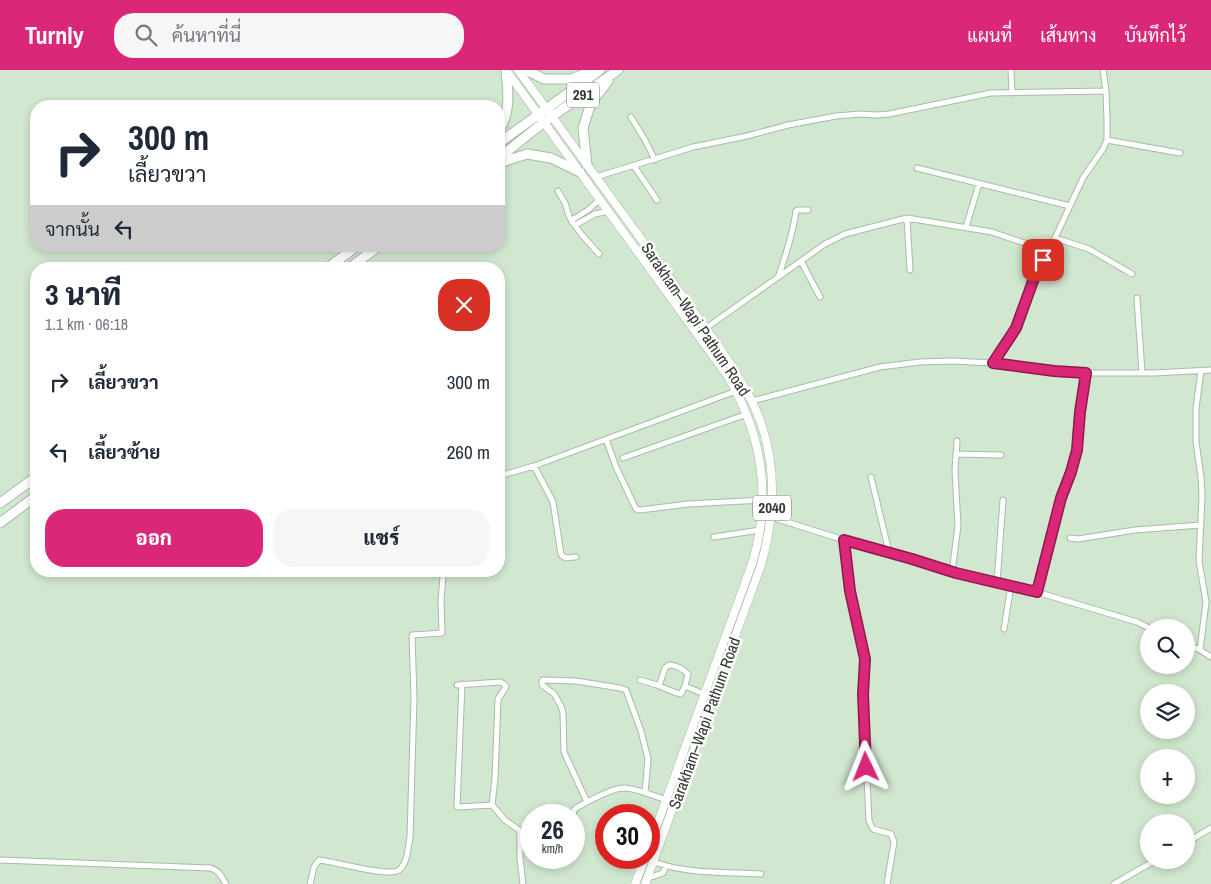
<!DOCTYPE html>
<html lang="th">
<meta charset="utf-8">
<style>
:root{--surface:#fff;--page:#f6f6f7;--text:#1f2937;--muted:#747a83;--accent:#db2777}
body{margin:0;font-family:"Archivo Narrow",Sarabun,sans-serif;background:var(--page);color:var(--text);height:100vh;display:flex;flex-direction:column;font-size:19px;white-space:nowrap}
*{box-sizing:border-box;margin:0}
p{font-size:16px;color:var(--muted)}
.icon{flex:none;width:28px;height:28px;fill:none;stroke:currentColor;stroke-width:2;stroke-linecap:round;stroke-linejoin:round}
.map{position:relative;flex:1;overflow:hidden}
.details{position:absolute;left:30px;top:192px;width:475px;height:315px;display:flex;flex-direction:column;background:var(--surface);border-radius:20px;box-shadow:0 2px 8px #0003}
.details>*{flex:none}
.banner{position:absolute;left:30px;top:30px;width:475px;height:152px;border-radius:20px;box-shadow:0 2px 8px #0003;background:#fff;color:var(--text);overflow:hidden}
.fabs{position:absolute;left:1140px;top:549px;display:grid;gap:10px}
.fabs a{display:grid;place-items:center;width:55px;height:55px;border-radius:50%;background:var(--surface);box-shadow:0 2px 8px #0003;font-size:25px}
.speed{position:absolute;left:520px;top:734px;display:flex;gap:10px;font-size:25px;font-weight:700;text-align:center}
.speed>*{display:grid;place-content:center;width:65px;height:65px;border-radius:50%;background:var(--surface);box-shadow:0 2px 8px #0003;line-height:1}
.speed small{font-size:12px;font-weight:400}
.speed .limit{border:8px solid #d22;background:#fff;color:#111}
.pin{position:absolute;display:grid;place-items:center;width:42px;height:42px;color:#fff;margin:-21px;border-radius:10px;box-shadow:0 2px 8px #0006}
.me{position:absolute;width:55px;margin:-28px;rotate:358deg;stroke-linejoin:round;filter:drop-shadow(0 0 4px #0008)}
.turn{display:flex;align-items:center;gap:18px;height:105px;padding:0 15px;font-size:22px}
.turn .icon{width:65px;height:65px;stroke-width:2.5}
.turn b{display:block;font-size:35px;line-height:42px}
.then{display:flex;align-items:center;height:48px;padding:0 15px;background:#0003;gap:10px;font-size:19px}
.round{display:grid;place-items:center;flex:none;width:52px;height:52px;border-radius:20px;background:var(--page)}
.headline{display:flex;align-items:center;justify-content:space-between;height:85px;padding:0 15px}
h1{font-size:30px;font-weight:800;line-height:38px}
.cta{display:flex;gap:10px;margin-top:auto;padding:10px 15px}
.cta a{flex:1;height:58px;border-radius:20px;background:var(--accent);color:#fff;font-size:20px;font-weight:800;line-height:58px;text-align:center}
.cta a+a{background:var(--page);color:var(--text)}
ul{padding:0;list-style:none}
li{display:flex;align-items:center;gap:15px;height:70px;padding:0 15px}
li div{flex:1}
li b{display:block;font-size:19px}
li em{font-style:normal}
header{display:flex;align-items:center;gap:30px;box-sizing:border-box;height:70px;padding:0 25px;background:var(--accent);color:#fff}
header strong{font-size:24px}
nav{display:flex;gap:28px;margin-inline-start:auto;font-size:18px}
.search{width:350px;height:45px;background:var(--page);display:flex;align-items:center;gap:12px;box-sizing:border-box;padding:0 18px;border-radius:20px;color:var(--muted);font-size:19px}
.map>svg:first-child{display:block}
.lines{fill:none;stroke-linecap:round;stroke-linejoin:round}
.street-casing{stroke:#a7bca5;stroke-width:7}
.primary-casing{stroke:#a7bca5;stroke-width:9}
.highway-casing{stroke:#a7bca5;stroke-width:11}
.street{stroke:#fff;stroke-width:5}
.primary{stroke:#fff;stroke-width:8}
.highway{stroke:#fff;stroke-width:9}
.route-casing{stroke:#8e194d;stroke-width:12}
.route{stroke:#db2777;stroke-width:9}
.labels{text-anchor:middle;stroke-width:5;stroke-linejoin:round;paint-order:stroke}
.shield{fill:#fff;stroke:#6f746e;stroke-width:1}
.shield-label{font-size:15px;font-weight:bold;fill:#313930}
.street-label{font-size:16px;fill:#313930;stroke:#fff}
</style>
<header>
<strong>Turnly</strong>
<div class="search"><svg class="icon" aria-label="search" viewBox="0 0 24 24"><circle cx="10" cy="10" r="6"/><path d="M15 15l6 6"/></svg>ค้นหาที่นี่</div>
<nav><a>แผนที่</a><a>เส้นทาง</a><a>บันทึกไว้</a></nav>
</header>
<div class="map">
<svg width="1211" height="814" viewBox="0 0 1211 814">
<rect width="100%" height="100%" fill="#d1e7cf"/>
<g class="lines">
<defs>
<path id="street" d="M1011,0L1012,23
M631,47L645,70L655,90
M1107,70L1180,83
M634,96L657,130
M917,98L1070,136
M596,107L693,77L747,66L788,55L836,46L861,44L877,45L889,44L991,23L1106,21
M558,121L565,133L569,146L573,153L582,165L599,184
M907,148L910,200
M572,150L588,140L600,129
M575,155L595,144L609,141
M966,157L979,114
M1055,168L1089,179L1132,204
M801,191L820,227
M779,205C786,183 793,165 796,141L798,140H808
M1137,228L1142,303
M706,258L825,174L845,164L907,148L992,162L1048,181
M993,293L1016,258L1037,200L1055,168L1083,108L1103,79L1107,70V50L1106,21L1103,0
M752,331L880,297L920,292L952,291L993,293L1054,301L1086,303H1154L1211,300
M606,369L616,397L636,439L640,440L688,434L763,430
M956,384L1001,385
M623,388L747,344
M534,396L553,432L561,484C564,490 570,487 576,487
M499,406L534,396L736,321
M871,407L889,482
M771,447L844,470L912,489L956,503L1040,523L1137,552L1149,558
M714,467L760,460
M1070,468L1078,469L1135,460L1201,455
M844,470L848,507L865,589L863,624L869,751L873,759L891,764L894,772L887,814
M952,502L958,456L955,401L957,371
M997,513L1003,430
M1037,522L1061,428L1071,402L1077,380L1080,342L1086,303
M1004,559L1011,516
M1186,574L1200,580L1211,587
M1200,580L1206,532L1199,491L1202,426L1201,407L1196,372V338L1201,301
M640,610L657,615C665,618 672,622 681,624L685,616L688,604C684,599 675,595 669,595L665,598L659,616
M462,614L457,737L492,735
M457,615L500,612L504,614L506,617L498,629L495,708L492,735L505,750L519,760L520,764V788L523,814
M685,616L704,624
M587,732L564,682L563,643L561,636L554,624L542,615V611L543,610L576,611L620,618L626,620L641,661L648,689L645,723
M573,745L574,740L576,738C587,732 611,718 624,718C636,718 654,726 666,730
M1186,773L1211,758
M0,790L210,798C219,800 221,806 226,814
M654,792C687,804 725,802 761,804
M648,808L663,803L666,796
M310,814L314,797L319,790C333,791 390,808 399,800C408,793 408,777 410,767L414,628L412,565L442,563L441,531L443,506L441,501
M1114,814L1156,790"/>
<path id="primary" d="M506,0L729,308C762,367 772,425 753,491L649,777
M518,0C568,69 618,137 668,206C685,229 702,253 719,277C735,301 751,325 761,353C777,399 774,449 761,495L645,814
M635,814L645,788"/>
<path id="highway" d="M526,0L544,9H571L594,0
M499,60C511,43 508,20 506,0
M499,73L600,0
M499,88L544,52L618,0
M499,93L527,84L551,88L580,102
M587,95L583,58L591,33L608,11
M326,199L357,176
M348,199L379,176
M0,433L36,407
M0,453L36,426"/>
</defs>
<use href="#street" class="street-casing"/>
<use href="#primary" class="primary-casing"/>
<use href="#highway" class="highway-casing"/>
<use href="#street" class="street"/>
<use href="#primary" class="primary"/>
<use href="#highway" class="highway"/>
</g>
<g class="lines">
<defs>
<path id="route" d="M866,697L863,624L865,589L850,521L844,470L912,489L956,503L1037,522L1061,428L1071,402L1077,380L1080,342L1086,303L1054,301L993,293L1016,258L1037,200L1043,190"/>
</defs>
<use href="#route" class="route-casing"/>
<use href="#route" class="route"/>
</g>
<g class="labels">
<g class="shield">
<rect x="567" y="12.5" width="32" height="25" rx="4"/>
<rect x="753" y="425.5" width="38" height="25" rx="4"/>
</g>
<g class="shield-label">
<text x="583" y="30">291</text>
<text x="772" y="443">2040</text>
</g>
<g class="street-label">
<text transform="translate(696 249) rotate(56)" y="6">Sarakham–Wapi Pathum Road</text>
<text transform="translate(704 653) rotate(-70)" y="6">Sarakham–Wapi Pathum Road</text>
</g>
</g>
</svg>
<div class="fabs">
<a><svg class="icon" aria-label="search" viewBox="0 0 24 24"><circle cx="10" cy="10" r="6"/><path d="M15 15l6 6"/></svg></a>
<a><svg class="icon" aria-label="layers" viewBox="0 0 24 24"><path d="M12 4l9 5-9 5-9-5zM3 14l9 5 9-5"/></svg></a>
<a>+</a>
<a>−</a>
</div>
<div class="speed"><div>26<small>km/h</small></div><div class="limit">30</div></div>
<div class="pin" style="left:1043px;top:190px;background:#d93025"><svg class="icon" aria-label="arrive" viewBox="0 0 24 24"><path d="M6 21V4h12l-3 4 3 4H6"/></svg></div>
<svg class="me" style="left:866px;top:697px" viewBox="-20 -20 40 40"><path d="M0-17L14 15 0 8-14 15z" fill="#db2777" stroke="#fff" stroke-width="4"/></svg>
<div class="banner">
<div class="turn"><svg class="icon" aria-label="right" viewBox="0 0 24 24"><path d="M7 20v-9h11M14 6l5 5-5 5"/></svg><div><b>300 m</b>เลี้ยวขวา</div></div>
<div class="then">จากนั้น<svg class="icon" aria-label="left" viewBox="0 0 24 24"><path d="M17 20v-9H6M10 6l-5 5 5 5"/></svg></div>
</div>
<section class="details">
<div class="headline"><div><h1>3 นาที</h1><p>1.1 km · 06:18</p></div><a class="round" style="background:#d93025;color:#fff"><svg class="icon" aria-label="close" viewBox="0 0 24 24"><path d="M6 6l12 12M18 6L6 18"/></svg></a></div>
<ul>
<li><svg class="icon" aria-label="right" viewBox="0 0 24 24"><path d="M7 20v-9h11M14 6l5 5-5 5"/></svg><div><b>เลี้ยวขวา</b></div><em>300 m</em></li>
<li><svg class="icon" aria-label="left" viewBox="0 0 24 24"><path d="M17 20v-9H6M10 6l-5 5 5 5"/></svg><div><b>เลี้ยวซ้าย</b></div><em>260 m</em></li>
</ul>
<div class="cta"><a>ออก</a><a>แชร์</a></div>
</section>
</div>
